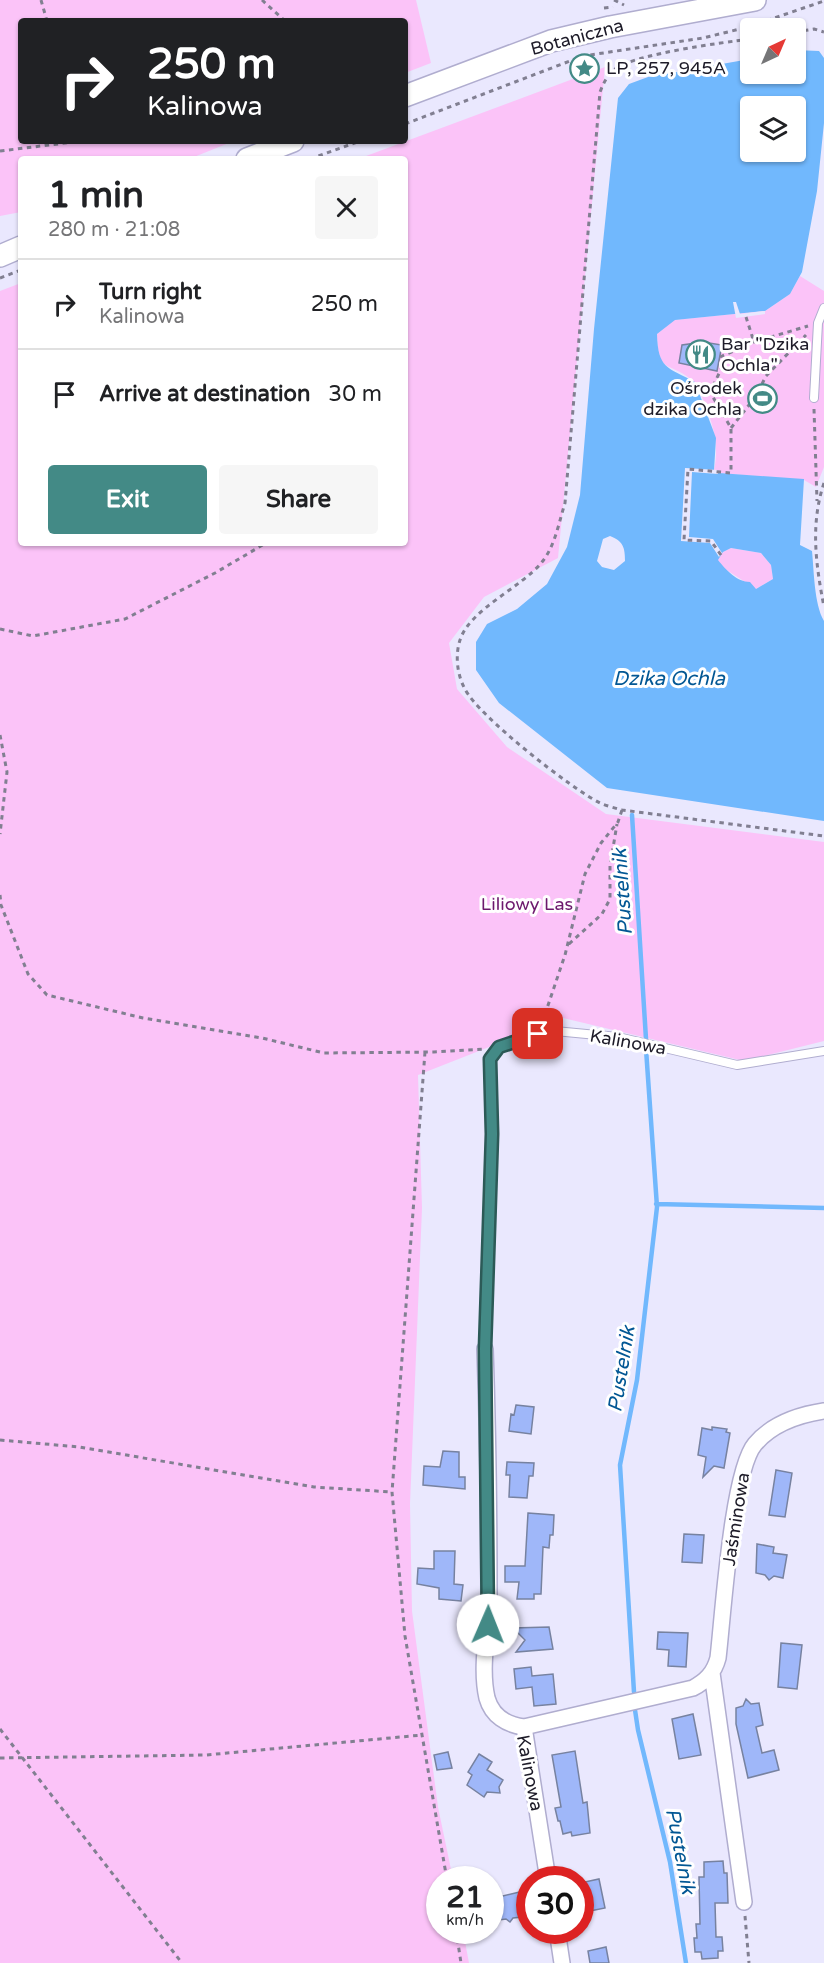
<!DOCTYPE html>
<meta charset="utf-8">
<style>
:root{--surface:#fff;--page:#f6f6f6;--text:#202124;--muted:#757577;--line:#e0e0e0;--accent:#438a86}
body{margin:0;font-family:"Varela Round",sans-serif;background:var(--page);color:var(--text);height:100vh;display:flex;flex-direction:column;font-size:22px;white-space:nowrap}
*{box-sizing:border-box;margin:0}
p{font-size:20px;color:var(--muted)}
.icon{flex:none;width:33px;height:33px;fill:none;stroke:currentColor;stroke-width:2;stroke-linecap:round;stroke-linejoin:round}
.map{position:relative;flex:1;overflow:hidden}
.drawer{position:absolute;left:18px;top:156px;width:390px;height:390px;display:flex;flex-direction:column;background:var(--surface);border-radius:6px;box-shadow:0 2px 4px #0004}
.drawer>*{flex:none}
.top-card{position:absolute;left:18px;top:18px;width:390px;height:126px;border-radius:6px;box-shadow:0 2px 4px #0004;background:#202124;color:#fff;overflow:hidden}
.needle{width:39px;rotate:44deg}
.controls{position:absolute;left:740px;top:18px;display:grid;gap:12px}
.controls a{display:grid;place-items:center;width:66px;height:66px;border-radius:6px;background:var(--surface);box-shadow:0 2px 4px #0004;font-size:30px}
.speed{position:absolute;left:426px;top:1866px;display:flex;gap:12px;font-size:30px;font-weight:700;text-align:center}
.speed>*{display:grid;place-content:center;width:78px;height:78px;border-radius:50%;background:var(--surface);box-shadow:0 2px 4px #0004;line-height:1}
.speed small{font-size:15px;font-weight:400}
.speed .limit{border:9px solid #d22;background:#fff;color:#111}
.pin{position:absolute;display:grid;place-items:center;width:51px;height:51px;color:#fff;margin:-26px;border-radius:12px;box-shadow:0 3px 9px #0006}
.me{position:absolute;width:66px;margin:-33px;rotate:1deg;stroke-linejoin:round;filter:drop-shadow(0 0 4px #0008)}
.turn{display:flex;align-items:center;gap:21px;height:126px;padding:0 30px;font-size:27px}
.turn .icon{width:78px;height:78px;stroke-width:2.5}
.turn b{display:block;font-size:42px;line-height:51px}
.round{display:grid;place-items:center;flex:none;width:63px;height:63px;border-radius:6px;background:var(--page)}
.headline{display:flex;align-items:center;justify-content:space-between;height:102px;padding:0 30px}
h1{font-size:36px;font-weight:800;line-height:45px}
.action{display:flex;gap:12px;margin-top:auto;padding:12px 30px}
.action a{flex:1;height:69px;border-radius:6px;background:var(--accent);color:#fff;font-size:24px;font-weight:800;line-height:69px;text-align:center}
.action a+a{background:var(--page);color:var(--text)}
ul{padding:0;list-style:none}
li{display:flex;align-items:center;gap:18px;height:90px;padding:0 30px;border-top:2px solid var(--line)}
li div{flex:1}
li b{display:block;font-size:22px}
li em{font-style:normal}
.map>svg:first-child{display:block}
.green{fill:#fbc3f8}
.water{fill:#71b8fd;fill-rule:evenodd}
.pier{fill:#eae8fe}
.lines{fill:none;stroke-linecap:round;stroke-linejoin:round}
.stream{stroke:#71b8fd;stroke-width:4.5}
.building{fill:#9fb7f9;stroke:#7782a0;stroke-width:1.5}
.service-casing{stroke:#b0adcf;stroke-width:10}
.minor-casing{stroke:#b0adcf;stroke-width:18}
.secondary-casing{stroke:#b0adcf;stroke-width:24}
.path{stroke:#817f91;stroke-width:3;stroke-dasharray:4.5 4.5;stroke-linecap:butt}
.service{stroke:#fff;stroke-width:8}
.minor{stroke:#fff;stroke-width:15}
.secondary{stroke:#fff;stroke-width:21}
.route-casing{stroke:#2c5a57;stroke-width:15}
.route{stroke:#438a86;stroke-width:10}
.labels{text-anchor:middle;stroke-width:6;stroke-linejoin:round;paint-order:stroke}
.street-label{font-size:18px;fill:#1d1b28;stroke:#fff}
.poi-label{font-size:18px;fill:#1d1b28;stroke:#fff;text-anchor:start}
.park-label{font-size:18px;fill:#6d196d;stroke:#fff}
.water-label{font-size:20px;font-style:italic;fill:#025794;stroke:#fff}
</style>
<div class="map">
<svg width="824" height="1963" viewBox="0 0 824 1963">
<rect width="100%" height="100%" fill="#eae8fe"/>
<path class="green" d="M0,0H416L431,63L405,73V21H21V141H234L189,159H21V212L0,216Z
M605,67L558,558L484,597L449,643L457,689L507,747L606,814L824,842V1041L744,1061L563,1018L418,1075L422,1208L410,1504L412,1611L438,1807L453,1879L440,1880V1930L463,1931L469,1963H0V291L21,283V543H405V159H358Z
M800,276L824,291V467L816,487L804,480L718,473L714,470C720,444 712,421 702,397C700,392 697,384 693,381C669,360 658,376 657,334L674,320L765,311L790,294Z
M731,548L761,553L771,565L773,579L756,589L725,569L717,560L723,552Z"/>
<path class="water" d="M795,50L819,51L824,58V123L817,191L802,272L790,294L765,311L675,320L657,334C658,369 667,367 695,382L716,438L714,470H718L719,473L804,479L800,545L812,551C814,570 814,604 824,621V821L607,788L499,703L476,670V642L487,624L517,609L547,584L567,547L580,495L594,329L618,98L629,84L648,77L750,59V74H795ZM750,106H795V152H750ZM610,536C623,541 625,547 625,561L614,570L602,567L597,561L603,539ZM731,548L761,553L771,565L773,579L756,589L750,582C737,582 726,570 718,560L723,552Z"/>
<path class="pier" d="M733,302H736L740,314L765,311V314L736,318Z
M685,468L718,470V474L692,472L689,537L713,539L722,553L719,557L710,543L681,541Z"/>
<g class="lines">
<path class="stream" d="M632,815L646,1039
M656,1204L824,1208
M634,1692L620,1465L637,1380L657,1207L646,1049
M635,1710L638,1730L670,1862L686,1963"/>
</g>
<path class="building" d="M703,342L722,345L717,371L679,363L682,345Z
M516,1405L534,1407L531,1434L509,1431L511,1414L514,1415Z
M712,1427L727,1429L726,1432L730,1433L725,1462L724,1468L714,1466L703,1477L706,1457L698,1455L702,1428L712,1430Z
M443,1451L459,1452V1477H465V1489L423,1485L424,1466L440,1467Z
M507,1462L534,1463L533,1476H529L527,1498L509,1497L510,1475H506Z
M776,1470L792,1473L785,1517L769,1515Z
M528,1513L554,1515L553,1535H550L549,1548L543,1547L541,1594H534V1599H517L519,1582H505V1566H525Z
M684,1534L704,1535L702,1563L682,1562Z
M757,1544L774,1547L773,1553L787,1555L783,1578L774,1576L769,1580L765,1575L756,1573Z
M434,1551H455L454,1584L463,1585L461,1601L439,1599V1588L417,1584L418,1568L434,1569Z
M549,1627L553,1649L516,1652L525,1640L513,1628Z
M658,1632L688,1633L686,1667L668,1666L669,1650L657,1649Z
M781,1643L802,1645L797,1689L778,1687Z
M531,1667L532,1676L553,1674L556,1704L534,1706L532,1687L516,1689L514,1669Z
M746,1699L751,1704L759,1703L763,1725L756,1727L762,1753L774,1750L779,1770L748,1778L736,1724V1708L743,1706Z
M693,1714L701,1755L679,1759L672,1719Z
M575,1751L583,1803L587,1802L590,1833L572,1836L571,1832L563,1834L560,1821H558L555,1808L561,1807L552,1755Z
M448,1752L452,1768L437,1770L434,1755Z
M479,1754L492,1762L487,1770L503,1780L499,1787L500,1793L487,1792L484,1797L467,1785L472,1775L468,1772Z
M723,1861L724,1873H727L728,1903H715L716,1937H722L723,1951H718V1958L702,1959L701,1952H695L694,1938H697L696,1924H700L699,1877H704V1862Z
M599,1879L605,1908L580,1913V1883Z
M528,1890L530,1904L520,1905L522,1917L513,1918L510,1922L506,1919L499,1920L494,1898Z
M606,1947L609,1963H590L588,1951Z"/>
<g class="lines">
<defs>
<path id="service" d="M814,398L818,323L824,308
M485,1349L492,1135L490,1060L499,1047L522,1038L555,1031L618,1037L737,1065L824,1051"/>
<path id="minor" d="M485,1349C488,1433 489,1517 489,1601C488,1632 480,1668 487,1698C492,1716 507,1725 524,1727L693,1688C706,1681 714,1673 718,1658C723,1616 732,1471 755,1444C772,1424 798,1415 824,1411
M712,1673L744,1902
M524,1727L548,1880
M557,1930L562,1963"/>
<path id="secondary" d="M405,96L551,41L610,27L755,0
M247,159L293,141
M0,256L21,247"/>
</defs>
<use href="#service" class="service-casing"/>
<use href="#minor" class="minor-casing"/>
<use href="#secondary" class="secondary-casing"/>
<path class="path" d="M41,0L47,21
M262,0L285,21
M614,0L624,5
M604,8L613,7
M795,32L814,29L824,32
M750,39C720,43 643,53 618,67C608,73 604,82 600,92L565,503C559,522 555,546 542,562C521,588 470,609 460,640C455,655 457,675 465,689C478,716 572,789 600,803C607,806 615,808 622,810L824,836
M405,124L583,56L703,38L748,27L824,1
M0,151L82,141
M310,159L360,141
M0,278L21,270
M746,317L754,342
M720,357L754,342L808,326
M814,409L817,501
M731,428L756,396L766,376L806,335
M824,483C810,525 816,565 824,607
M721,555L711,541L684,540L688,469L731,473V428L710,392L729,353
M0,629L33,636L125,619L215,573L266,543
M0,735L7,772L0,834
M0,895L1,905L28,974L47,995L143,1018L262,1038L324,1053L434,1052L485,1049
M569,944L602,914L610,899V866L617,824
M542,1023L565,955L585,874L601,843L618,822L622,810
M425,1052L392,1492L405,1636L447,1880
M0,1440L79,1447L314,1487L392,1492
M0,1729L182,1963
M0,1758L206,1755L422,1735
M745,1916L749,1963
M456,1930L461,1963"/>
<use href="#service" class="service"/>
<use href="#minor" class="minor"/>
<use href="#secondary" class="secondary"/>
</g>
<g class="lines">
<defs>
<path id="route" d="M488,1625L485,1349L492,1134L490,1059L499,1047L538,1034"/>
</defs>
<use href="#route" class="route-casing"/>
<use href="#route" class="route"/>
</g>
<defs>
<symbol id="sight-ring" viewBox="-11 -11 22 22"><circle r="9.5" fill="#fff" stroke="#438a86" stroke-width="1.5"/><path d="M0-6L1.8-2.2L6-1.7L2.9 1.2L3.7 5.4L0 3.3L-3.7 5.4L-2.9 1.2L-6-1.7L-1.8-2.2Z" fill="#438a86"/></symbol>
<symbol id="restaurant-ring" viewBox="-11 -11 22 22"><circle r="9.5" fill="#fff" stroke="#438a86" stroke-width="1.5"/><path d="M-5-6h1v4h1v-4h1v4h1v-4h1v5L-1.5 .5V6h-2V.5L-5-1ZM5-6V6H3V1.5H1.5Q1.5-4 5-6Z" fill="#438a86"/></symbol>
<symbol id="stadium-ring" viewBox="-11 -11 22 22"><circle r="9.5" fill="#fff" stroke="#438a86" stroke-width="1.5"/><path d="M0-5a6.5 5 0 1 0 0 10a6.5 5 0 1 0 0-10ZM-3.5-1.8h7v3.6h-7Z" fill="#438a86"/></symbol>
</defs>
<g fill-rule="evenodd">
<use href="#sight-ring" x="568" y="52" width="33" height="33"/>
<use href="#restaurant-ring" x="684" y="338" width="33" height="33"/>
<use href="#stadium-ring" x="746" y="382" width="33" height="33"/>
</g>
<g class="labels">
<g class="street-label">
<text transform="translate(577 37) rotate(-15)" y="6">Botaniczna</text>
<text transform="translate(628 1042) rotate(10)" y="6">Kalinowa</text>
<text transform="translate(736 1519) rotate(-81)" y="6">Jaśminowa</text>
<text transform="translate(530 1773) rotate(79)" y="6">Kalinowa</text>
</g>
<g class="poi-label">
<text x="606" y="74">LP, 257, 945A</text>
<text x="721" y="350">Bar "Dzika<tspan x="721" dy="21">Ochla"</tspan></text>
<text x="742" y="394" text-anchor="end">Ośrodek<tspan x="742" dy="21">dzika Ochla</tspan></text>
</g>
<g class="park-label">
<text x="527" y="910">Liliowy Las</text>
</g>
<g class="water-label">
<text x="669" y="685">Dzika Ochla</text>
<text transform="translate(622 892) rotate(-94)" y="7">Pustelnik</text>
<text transform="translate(621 1369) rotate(-81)" y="7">Pustelnik</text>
<text transform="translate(681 1851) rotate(79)" y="7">Pustelnik</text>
</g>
</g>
</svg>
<div class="controls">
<a><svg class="needle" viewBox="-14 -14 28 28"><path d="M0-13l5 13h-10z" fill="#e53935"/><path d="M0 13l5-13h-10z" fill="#757577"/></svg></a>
<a><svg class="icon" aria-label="layers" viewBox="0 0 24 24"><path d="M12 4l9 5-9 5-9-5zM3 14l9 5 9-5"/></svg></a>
</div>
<div class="speed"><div>21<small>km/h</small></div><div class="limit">30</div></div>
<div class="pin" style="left:538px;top:1034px;background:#d93025"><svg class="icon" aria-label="arrive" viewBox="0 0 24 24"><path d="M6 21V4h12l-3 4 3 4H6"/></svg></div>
<svg class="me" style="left:488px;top:1625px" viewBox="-20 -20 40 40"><circle r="19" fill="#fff"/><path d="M0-13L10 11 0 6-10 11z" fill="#438a86"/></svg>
<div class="top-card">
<div class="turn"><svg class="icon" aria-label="right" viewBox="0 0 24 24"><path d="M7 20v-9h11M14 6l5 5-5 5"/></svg><div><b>250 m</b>Kalinowa</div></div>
</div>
<section class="drawer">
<div class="headline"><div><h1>1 min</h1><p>280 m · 21:08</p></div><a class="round"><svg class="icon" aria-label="close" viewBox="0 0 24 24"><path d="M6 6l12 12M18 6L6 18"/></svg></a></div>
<ul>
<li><svg class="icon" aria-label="right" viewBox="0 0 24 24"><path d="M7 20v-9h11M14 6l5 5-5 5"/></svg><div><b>Turn right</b><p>Kalinowa</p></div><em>250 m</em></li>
<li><svg class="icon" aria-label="arrive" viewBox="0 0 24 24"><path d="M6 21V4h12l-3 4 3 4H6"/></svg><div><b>Arrive at destination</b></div><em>30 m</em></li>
</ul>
<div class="action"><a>Exit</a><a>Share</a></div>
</section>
</div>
